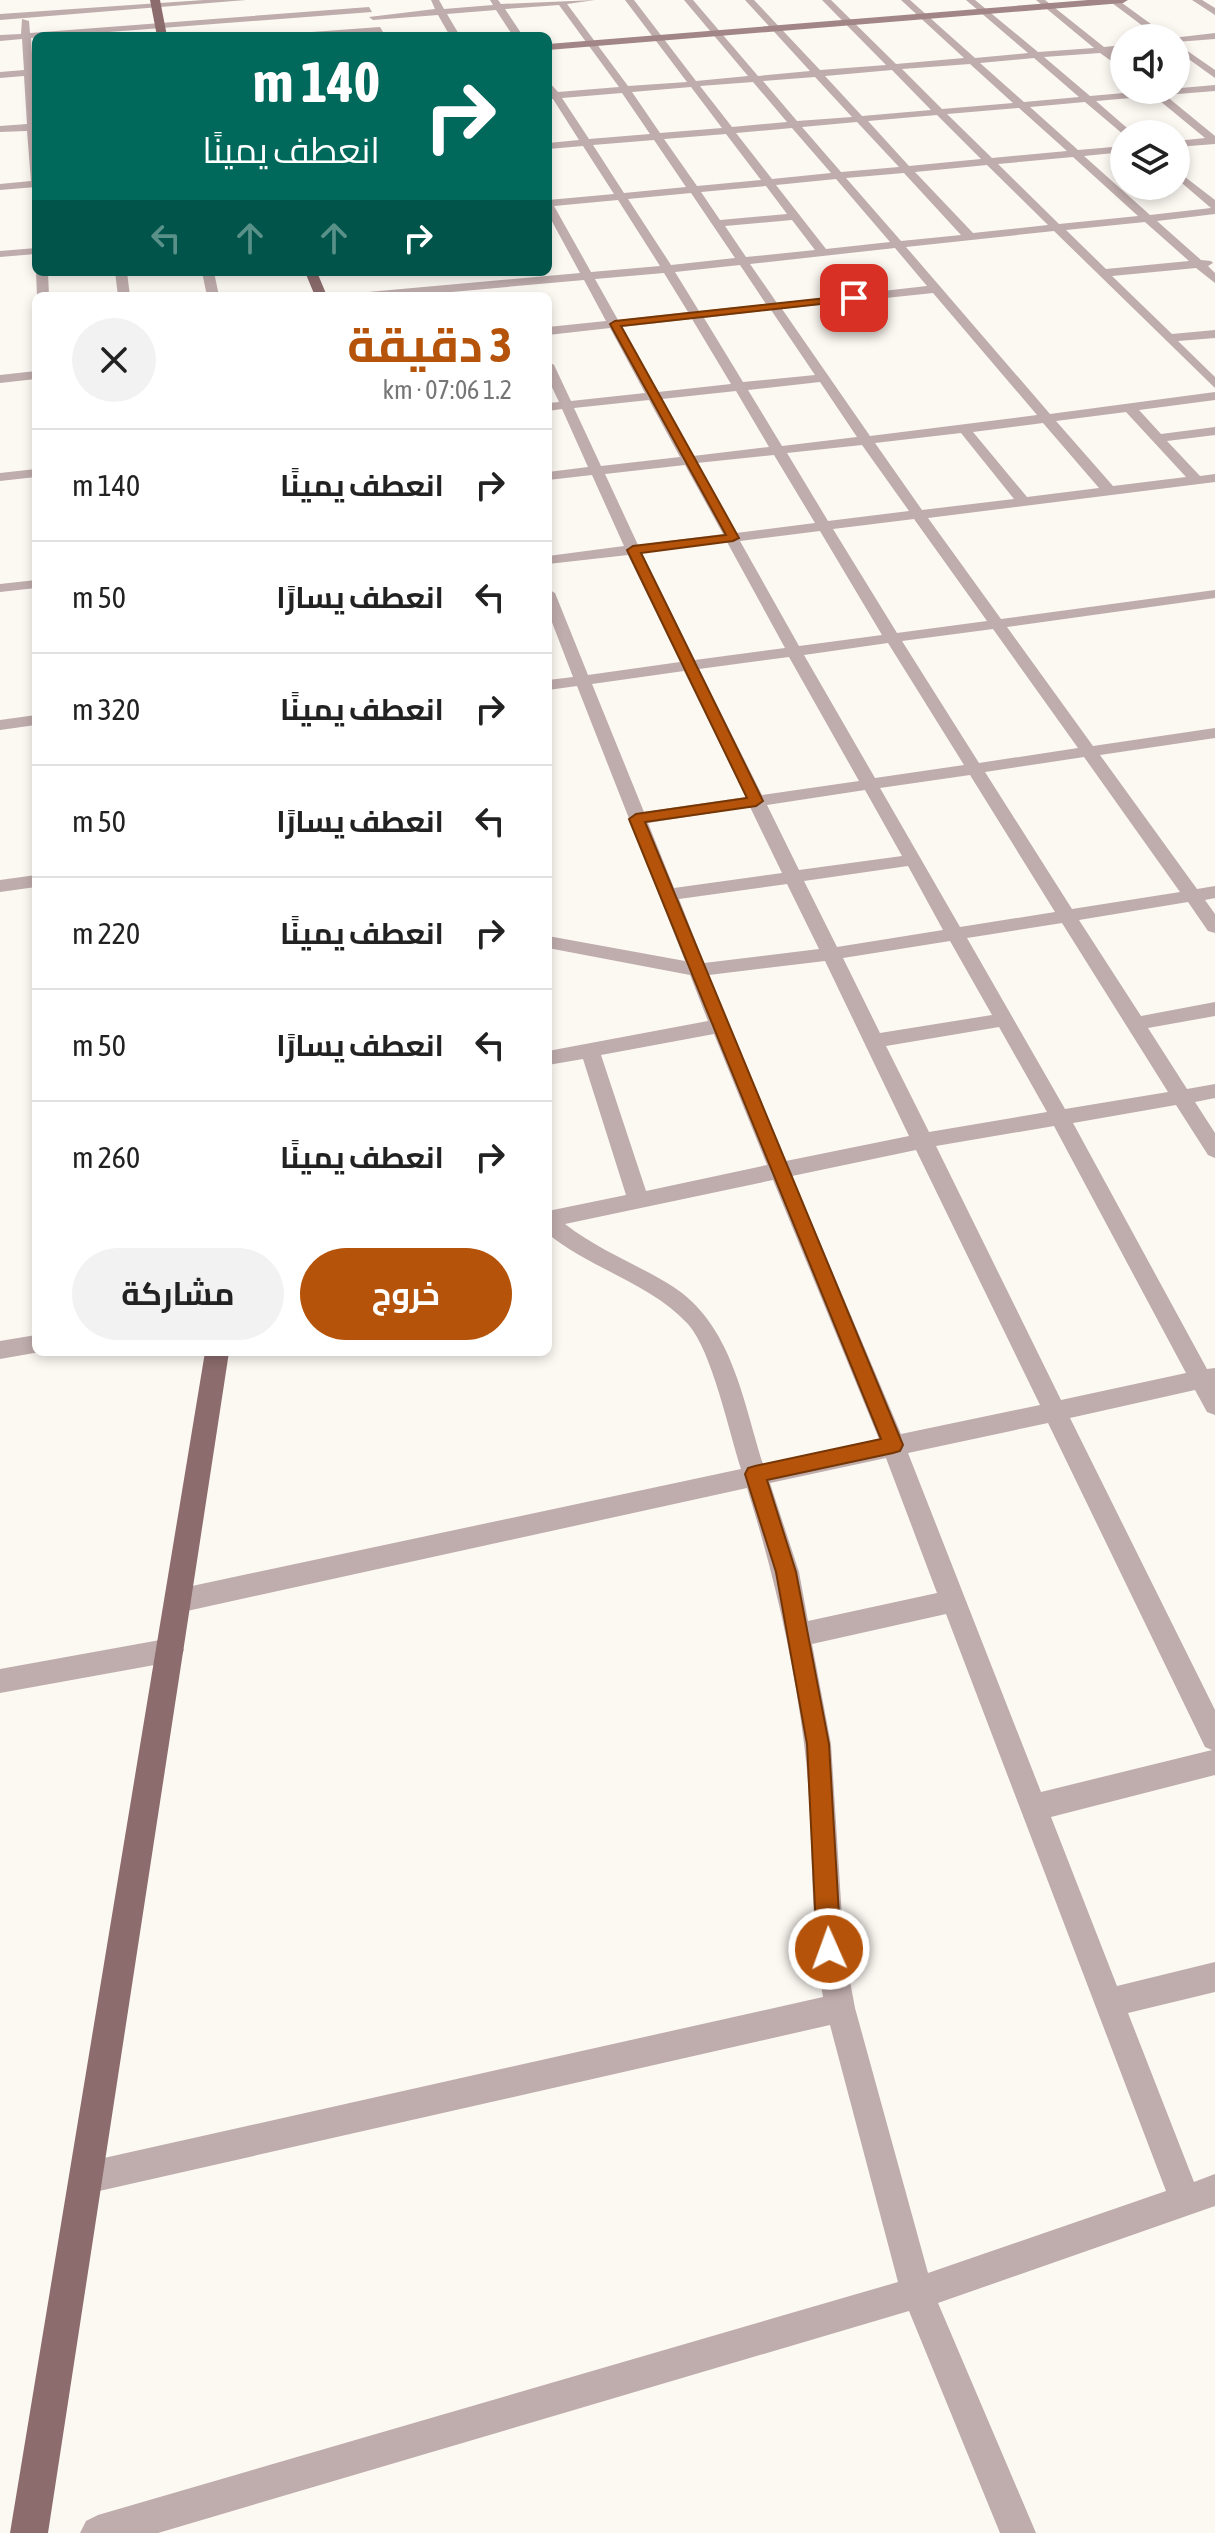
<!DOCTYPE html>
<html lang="ar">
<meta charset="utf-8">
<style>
:root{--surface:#fff;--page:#f2f2f2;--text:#222;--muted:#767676;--line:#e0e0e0;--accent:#b45309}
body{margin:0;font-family:"Asap Condensed",Cairo,sans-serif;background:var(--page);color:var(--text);direction:rtl;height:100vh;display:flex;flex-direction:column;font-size:30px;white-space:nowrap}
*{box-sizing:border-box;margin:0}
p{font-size:26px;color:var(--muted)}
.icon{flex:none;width:44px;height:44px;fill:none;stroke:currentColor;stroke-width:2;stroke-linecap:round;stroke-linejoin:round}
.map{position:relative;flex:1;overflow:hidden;direction:ltr}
.details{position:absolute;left:32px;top:292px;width:520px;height:1064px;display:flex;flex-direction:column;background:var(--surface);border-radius:12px;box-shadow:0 4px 12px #0003;direction:rtl}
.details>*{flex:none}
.top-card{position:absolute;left:32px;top:32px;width:520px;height:244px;border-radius:12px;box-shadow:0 4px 12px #0003;direction:rtl;background:#00695c;color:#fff;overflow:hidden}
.tools{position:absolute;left:1110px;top:24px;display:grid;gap:16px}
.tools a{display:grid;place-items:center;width:80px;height:80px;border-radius:50%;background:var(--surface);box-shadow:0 4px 12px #0003;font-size:40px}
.pin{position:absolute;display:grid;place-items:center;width:68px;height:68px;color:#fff;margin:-34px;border-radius:16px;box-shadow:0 4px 12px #0006}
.me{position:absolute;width:88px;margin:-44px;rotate:358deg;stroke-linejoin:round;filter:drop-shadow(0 0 6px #0008)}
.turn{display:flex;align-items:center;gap:28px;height:168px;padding:0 40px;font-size:36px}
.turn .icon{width:104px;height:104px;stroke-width:2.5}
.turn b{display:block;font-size:56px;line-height:68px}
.lanes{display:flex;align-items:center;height:76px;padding:0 40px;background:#0003;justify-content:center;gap:40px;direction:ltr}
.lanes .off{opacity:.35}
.round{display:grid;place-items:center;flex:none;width:84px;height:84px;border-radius:42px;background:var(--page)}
.overview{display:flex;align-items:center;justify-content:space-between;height:136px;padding:0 40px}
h1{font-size:48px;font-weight:700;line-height:60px;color:var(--accent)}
.action{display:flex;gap:16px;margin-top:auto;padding:16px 40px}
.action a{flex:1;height:92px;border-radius:48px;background:var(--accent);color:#fff;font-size:32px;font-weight:700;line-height:92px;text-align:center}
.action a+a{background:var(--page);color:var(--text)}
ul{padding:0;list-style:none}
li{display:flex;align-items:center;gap:24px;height:112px;padding:0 40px;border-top:2px solid var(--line)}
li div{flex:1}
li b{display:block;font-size:30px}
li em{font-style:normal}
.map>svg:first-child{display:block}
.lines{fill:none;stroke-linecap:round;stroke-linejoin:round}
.street{fill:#bfacac;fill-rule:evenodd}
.secondary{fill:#a28687;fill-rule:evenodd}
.primary{fill:#8c6c6d;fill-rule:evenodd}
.route{fill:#b45309;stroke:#753606;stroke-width:2}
</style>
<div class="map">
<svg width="1215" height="2533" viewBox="0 0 1215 2533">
<rect width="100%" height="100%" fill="#fcf8f2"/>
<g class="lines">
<path class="street" d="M204,0H246L0,20V14Z
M431,0H439L444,9L493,5L490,0H498L501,4L595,0L567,4L628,86L687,82L625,0H634L696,81L748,76L684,0H693L758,76L810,71L745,0H754L820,70L886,65L822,0H831L896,64L964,58L901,0H910L975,58L1028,53L966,0H975L1038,52L1094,48L1036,0H1045L1104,47L1124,45V51L1111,52L1124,62V70L1100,53L1044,57L1090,96L1215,85V91L1165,95L1215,136V144L1176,147V141L1205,138L1154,96L1096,101L1134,134L1124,135L1085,102L1030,107L1078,150L1124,146V152L1084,156L1150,215L1211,208L1176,178V170L1215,200V214L1157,221L1201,260L1211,261L1213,263L1208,266L1215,273V283L1196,268L1112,276L1172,334L1215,330V338L1178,341L1215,377V388L1054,231L906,247L1050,414L1215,392V400L1139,410L1161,434L1215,427V435L1167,441L1200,476L1215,474V482L928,518L1001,619L1215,590V598L1007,627L1093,746L1215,728V738L1100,755L1197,889L1215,886V898L1205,900L1215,914V933L1208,931L1188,902L1079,920L1141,1016L1215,1002V1016L1148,1028L1187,1089L1215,1084V1098L1195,1102L1215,1133V1158L1208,1155L1176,1105L1073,1123L1207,1369L1215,1368V1415L1207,1412L1195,1390L1070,1418L1215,1710V1775L1051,1817L1117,1986L1215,1962V1992L1128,2013L1194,2182L1215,2174V2206L938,2303L1036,2533H1000L909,2311L158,2533H80L86,2521L98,2515L898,2282L830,2025L86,2194L75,2189L70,2178L75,2167L86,2162L823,1997C808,1913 815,1827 804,1743C793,1656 773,1571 747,1488L178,1613L169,1609L165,1601L169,1593L178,1589L741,1469C729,1432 712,1351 688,1324C650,1283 591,1269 548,1234V1211L626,1195L583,1059L548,1065V1051L708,1021L690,975L548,948V936L685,961L577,686L548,690V680L573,677L548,612V589L555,593L588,675L680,662L628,555L548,564V556L624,546L592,475L548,480V472L588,467L562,409L548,411V403L559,402L548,379V361L554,365L571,401L645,393L610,328L548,335V327L606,321L584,280L407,296H362L368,292L580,273L548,214V200L614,194L583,146L548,149V143L579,140L553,99H548V81L558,92L619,87L559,5L505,9L523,36H513L496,10L447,14L460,36H450L438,15L373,20L369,17L435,9ZM1034,58L1079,97L1024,102L980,63ZM970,64L1013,103L942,109L902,69ZM892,70L931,110L862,116L825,76ZM815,77L852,117L797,121L763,81ZM753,82L787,122L732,127L700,86ZM691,87L722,128L660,133L632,92ZM622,93L650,134L589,139L562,98ZM1019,108L1067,151L992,158L947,114ZM937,115L981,159L909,166L868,121ZM857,122L899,167L841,172L802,127ZM792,128L831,173L772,179L736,133ZM726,134L761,180L697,186L664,139ZM654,140L686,187L624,193L593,145ZM1073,157L1138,216L1059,224L998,164ZM987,165L1048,225L973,233L915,172ZM904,173L961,235L901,241L846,178ZM836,179L890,242L826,249L776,185ZM766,186L787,214L720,220L701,192ZM691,193L735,258L671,265L628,199ZM618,200L660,266L591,272L554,206ZM792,220L815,250L746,257L725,226ZM1145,222L1189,261L1106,269L1066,230ZM895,248L927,286L777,303L750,264ZM740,265L766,304L699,311L675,272ZM664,273L688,312L618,320L595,279ZM933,293L1037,415L870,436L782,309ZM771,310L815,375L743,382L704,318ZM692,319L731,384L658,392L622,327ZM820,382L857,437L782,446L748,390ZM736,391L769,447L693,456L662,399ZM649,400L680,457L601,466L574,408ZM1126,412L1186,477L1113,486L1056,421ZM1043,423L1099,488L1027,497L973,432ZM961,433L1014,499L922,510L875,443ZM862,445L909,511L828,521L787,453ZM774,455L815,523L736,533L697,463ZM685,465L723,534L638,545L605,474ZM914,519L987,621L897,633L833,529ZM820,531L882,635L799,646L740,541ZM727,542L785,648L695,660L642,553ZM993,629L1078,748L979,763L902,641ZM888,643L964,765L875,778L804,655ZM789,657L859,781L762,795L699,669ZM684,671L746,797L644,812L592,684ZM1084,757L1180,892L1072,909L985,772ZM970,775L1055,912L960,927L880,788ZM865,790L902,856L799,870L767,805ZM750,807L782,873L674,888L648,823ZM908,866L943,930L837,947L804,881ZM787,884L819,949L704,963L679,899ZM1062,923L1168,1092L1065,1109L967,938ZM950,941L992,1015L880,1033L843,958ZM825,961L909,1136L786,1161L709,975ZM999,1027L1047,1112L929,1132L886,1046ZM714,1034L767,1165L646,1191L601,1055ZM1054,1126L1186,1373L1061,1400L936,1146ZM916,1150L1040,1405L901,1434L792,1176ZM773,1180L879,1439L763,1464C743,1401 732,1324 672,1286C637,1264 598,1250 565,1224ZM1048,1423L1205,1747L1212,1750L1041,1792L908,1453ZM886,1458L937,1593L808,1621L799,1572L770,1483ZM946,1614L1166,2191L928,2273L855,2008L844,1949L831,1744L812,1644Z
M1108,0H1118L1170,38H1159Z
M1192,0H1202L1215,8V15Z
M369,7L372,12L31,38L33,69H36L33,75L36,187L0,190V184L31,181L27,131L0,132V126L27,124L24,76L0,78V72L24,70L22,39L0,41V35L21,34L22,19L29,21L30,33Z
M380,27L383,32L293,36L298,33Z
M1215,33V39L1176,42V38H1172Z
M1176,43L1215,70V78L1176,50Z
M36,248V254L0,257V251Z
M36,272H48L49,296H37Z
M115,272H127L130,296H118Z
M202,272H214L219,296H207Z
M36,371V379L0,383V375Z
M36,469V477L0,481V473Z
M36,580V588L0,592V584Z
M36,715V725L0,730V720Z
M36,875V887L0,892V880Z
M36,1335V1352H40L0,1359V1341Z
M171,1638L180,1641L184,1650L180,1659L171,1662L0,1693V1669Z"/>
<path class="secondary" d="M1088,0H1128L1123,3L548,50V44Z"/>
<path class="primary" d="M150,0H160L167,36H157Z
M305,272H317L327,296H315Z
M205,1352H229L48,2533H10Z"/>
</g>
<path class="route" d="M854,295L857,300L621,326L739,538L733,541L641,553L763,801L756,806L645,822L903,1445L900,1451L893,1453L767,1480L796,1572L829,1744L841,1949L838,1958L829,1961L820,1958L817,1949L807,1744L776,1572L745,1474L748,1468L755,1466L881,1439L629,819L636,814L747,798L627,550L633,546L726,535L610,324L615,321Z"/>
</svg>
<div class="tools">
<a><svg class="icon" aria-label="sound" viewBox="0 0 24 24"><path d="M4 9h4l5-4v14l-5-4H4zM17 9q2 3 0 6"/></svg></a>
<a><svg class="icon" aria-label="layers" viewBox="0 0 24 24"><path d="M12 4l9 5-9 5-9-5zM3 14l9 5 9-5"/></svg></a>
</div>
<div class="pin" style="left:854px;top:298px;background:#d93025"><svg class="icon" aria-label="arrive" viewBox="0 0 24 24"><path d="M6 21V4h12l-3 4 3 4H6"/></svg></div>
<svg class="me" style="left:829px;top:1949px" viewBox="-20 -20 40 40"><circle r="17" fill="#b45309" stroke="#fff" stroke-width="3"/><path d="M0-11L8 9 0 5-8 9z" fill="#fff"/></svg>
<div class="top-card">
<div class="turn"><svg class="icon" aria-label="right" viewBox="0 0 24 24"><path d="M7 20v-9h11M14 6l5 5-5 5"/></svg><div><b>140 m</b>انعطف يمينًا</div></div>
<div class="lanes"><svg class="icon off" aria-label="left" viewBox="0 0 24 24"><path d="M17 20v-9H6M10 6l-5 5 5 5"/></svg><svg class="icon off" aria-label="ahead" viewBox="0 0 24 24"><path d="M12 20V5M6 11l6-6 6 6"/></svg><svg class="icon off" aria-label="ahead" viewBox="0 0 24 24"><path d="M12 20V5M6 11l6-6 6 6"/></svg><svg class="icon" aria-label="right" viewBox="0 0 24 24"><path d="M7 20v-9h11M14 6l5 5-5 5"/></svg></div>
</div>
<section class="details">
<div class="overview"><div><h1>3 دقيقة</h1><p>1.2 km · 07:06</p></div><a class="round"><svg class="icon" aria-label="close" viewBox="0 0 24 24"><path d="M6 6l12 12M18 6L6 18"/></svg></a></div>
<ul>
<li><svg class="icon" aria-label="right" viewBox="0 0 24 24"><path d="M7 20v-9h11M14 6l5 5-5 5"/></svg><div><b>انعطف يمينًا</b></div><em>140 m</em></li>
<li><svg class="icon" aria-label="left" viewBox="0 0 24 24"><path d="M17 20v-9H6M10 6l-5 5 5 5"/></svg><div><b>انعطف يسارًا</b></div><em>50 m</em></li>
<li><svg class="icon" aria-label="right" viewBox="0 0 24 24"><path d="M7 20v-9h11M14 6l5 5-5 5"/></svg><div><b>انعطف يمينًا</b></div><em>320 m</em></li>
<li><svg class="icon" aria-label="left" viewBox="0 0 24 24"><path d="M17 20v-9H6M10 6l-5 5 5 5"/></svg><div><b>انعطف يسارًا</b></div><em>50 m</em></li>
<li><svg class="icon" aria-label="right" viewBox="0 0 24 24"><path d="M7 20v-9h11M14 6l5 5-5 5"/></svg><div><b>انعطف يمينًا</b></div><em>220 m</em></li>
<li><svg class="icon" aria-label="left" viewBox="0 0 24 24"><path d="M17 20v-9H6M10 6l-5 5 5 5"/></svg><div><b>انعطف يسارًا</b></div><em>50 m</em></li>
<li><svg class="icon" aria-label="right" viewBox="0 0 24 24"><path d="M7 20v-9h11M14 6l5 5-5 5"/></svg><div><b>انعطف يمينًا</b></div><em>260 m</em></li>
</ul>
<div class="action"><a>خروج</a><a>مشاركة</a></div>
</section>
</div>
